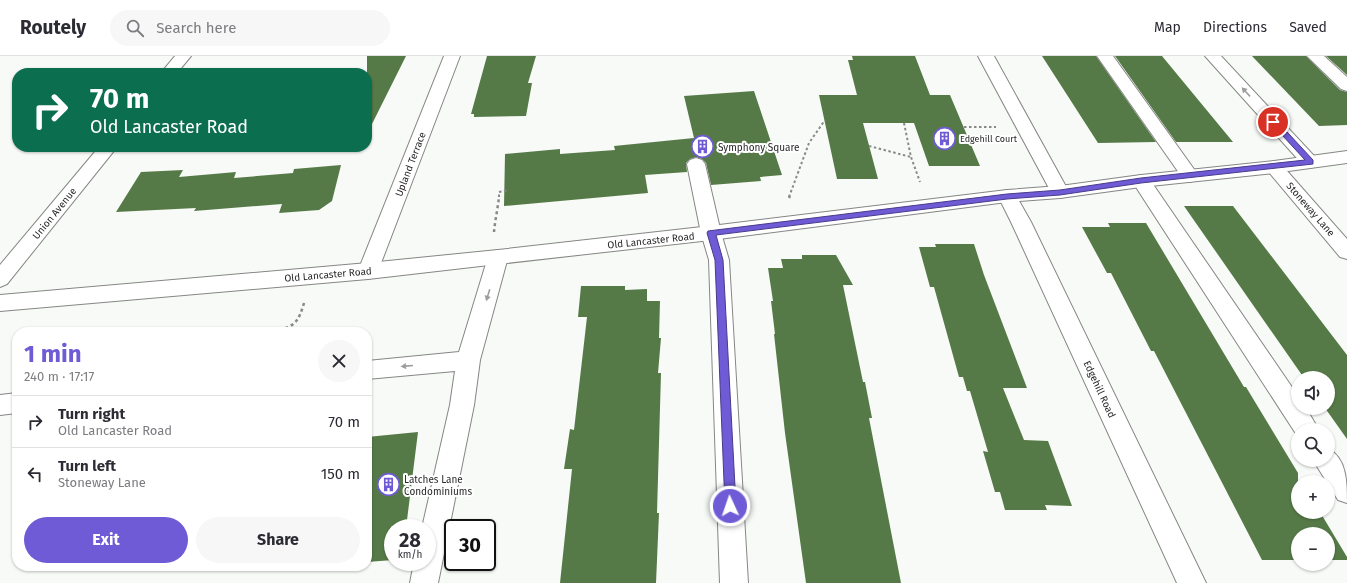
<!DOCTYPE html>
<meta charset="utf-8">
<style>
:root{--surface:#fff;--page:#f7f7f7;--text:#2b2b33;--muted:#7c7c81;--line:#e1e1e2;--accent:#6f5bd5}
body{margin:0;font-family:"Fira Sans",sans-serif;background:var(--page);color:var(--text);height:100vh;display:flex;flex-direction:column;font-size:15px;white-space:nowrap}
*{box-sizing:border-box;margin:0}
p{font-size:13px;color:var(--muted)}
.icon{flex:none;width:22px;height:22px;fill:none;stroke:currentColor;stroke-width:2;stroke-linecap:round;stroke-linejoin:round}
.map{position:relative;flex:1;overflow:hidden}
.sheet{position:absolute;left:12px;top:271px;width:360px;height:244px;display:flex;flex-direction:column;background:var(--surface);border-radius:16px;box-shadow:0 1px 3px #0004}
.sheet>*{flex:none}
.banner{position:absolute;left:12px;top:12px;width:360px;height:84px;border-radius:16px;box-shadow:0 1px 3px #0004;background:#0b6e4f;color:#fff;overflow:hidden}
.controls{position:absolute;left:1291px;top:315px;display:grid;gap:8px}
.controls a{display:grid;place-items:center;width:44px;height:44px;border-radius:50%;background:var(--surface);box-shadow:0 1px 3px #0004;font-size:20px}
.speed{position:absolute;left:384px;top:463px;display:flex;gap:8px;font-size:20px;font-weight:700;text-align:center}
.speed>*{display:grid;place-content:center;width:52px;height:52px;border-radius:50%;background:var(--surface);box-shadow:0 1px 3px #0004;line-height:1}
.speed small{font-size:10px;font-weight:400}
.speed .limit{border:2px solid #111;border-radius:6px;background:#fff;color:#111}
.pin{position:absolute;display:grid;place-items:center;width:34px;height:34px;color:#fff;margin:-17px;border:2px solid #fff;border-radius:50%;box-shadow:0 1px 4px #0007}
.me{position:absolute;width:44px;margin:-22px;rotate:357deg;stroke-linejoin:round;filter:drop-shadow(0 0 3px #0008)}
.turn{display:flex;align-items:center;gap:14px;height:84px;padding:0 12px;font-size:18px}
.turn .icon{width:52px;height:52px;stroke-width:2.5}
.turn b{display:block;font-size:28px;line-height:34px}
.round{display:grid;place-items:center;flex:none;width:42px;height:42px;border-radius:21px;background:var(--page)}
.headline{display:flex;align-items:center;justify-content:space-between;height:68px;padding:0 12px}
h1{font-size:24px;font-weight:700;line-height:30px;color:var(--accent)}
.cta{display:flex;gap:8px;margin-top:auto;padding:8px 12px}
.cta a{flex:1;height:46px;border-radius:24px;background:var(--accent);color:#fff;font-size:16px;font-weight:700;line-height:46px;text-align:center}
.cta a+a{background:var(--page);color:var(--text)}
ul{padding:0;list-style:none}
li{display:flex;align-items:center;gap:12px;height:52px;padding:0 12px;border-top:1px solid var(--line)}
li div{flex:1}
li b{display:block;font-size:15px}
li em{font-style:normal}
header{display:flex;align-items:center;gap:24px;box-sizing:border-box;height:56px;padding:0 20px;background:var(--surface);border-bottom:1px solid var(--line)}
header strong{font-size:19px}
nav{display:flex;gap:22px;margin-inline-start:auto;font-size:14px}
.search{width:280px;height:36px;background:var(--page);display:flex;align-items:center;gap:10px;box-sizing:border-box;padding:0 14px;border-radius:22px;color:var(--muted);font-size:15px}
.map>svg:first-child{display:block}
.building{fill:#567a47}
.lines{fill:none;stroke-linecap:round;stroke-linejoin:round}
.minor-casing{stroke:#858784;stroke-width:2}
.major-casing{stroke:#858784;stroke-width:2}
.path-far1{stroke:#888a87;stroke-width:2;stroke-dasharray:2.5 2.5;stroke-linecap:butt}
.path{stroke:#888a87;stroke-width:2.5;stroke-dasharray:3 3;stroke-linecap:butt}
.minor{fill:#fff;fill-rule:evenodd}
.major{fill:#fff;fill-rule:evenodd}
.oneway{fill:#9e9e9e}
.route{fill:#6f5bd5;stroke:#483b8a}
.labels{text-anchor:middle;stroke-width:4;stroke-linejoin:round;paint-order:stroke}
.far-poi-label{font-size:9px;fill:#272827;stroke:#fff;text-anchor:start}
.poi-label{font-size:10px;fill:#272827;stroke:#fff;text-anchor:start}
.street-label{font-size:10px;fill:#272827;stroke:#fff}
</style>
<header>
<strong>Routely</strong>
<div class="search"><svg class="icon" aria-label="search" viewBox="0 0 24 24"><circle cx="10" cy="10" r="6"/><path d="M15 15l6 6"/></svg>Search here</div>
<nav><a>Map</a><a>Directions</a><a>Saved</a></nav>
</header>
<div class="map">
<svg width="1347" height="527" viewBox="0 0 1347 527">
<rect width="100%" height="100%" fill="#f7faf6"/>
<path class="building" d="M367,0H406L367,78Z
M487,0H536L528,27H532L526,60L474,61V58H471Z
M852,0H915L930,39H950L980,110H929L914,67H863L878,123H837L819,39H857L848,4H853Z
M1042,0H1096L1156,86L1098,87Z
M1115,0H1162L1233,86H1176Z
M1252,0H1306L1340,34L1347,36V69L1319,70Z
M1326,0H1347V19Z
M754,35L782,119L760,121L761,125L711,129L706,107L702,103L696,101L690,103L686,107L687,116L645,119L648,137L504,150L505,98L560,93V98L615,94L614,90L694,82L684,40Z
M341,109L332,145L319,154L279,157L282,148L194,155L196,152L116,156L141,116L183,114L179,121L236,116L234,122L293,117L294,113Z
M1184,150H1233L1347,299V383L1325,352H1328V322H1304Z
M1108,167H1146L1244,331H1246L1298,417V456H1320L1347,501V504H1328V478H1298V504H1262L1154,295H1151L1111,217H1107L1082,171H1110Z
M935,188H974L984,219L1027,332H1003L1024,384L1048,385L1072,450L1045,449L1047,454H1005L1000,436H995L983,395L988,396L970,335H967L963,321H959L934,231H930L919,191H936Z
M802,199H836L853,229H843L863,326H865L872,362H869L901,527H806L785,377L774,278H775L771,245H773L768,212H783L781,203H802Z
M581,230H625V234L647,233V245H660L659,282H661L658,317H661L657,457H659L656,527H560L572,413H564L570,373L574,374L587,261H578Z
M418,376L406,472H393V504L367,506V381Z"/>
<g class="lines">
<defs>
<path id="minor" d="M175,0H191L177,17H161Z
M444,0H460L378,215L375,220L368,223L361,220L358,215Z
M978,0H994L1069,136L1067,140L1060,142L1053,140L1051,136Z
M1097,0H1113L1196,116L1199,120L1196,124L1190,126L1184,124Z
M1205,0H1221L1316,102L1319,106L1316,110L1310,112L1304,110Z
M1307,0H1324L1347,21V35L1341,33Z
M99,91H117L7,228L0,231V209Z
M696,102L702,104L705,108L721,177L729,204L748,527H720L709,204L701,177L687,108L690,104Z
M1274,105L1280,107L1347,183V203L1340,201L1268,115L1265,111L1268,107Z
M1141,119L1148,121L1298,340V352H1306L1319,374H1298V381L1132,125L1134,121Z
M1007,134L1014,136L1031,166L1206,527H1177L1011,166L998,140L1000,136Z
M498,194L505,196L508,201L480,304L474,349L438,527H410L414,506H427V472H422L450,349L455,315L367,323V305L459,296L488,201L491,196Z
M17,337V357L0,359V339Z
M1328,393C1347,402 1347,427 1347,447L1338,444L1313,404H1328Z"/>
<path id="major" d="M1347,95V107L1274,117L1141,131L1060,142L1007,146L711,184L498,208L368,223L0,255V239L368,207L498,194L711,170L1007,134L1060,130L1141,119L1274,105Z"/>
</defs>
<use href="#minor" class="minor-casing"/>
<use href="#major" class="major-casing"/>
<path class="path-far1" d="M904,67L911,101L920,126
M964,71H996
M869,90L911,101
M499,141V136L509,134
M789,141L809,87L825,64"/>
<path class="path" d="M789,142L790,140
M494,176C495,164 498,152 499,140
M274,276C294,270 298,268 304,247"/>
<use href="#minor" class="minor"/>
<use href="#major" class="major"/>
</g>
<defs><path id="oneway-solid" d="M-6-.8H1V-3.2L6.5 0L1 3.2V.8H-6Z"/></defs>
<g class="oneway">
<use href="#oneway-solid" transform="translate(1246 36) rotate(-133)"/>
<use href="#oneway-solid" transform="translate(488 239) rotate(107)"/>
<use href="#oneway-solid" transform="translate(407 310) rotate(175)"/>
</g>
<path class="route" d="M1273,63L1276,64L1313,104V108L1141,127L1060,139L1007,143L716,179L723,204L736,450L734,454L730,455L727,454L725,450L715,204L707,177L708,175L1007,138L1060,134L1141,122L1305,104L1271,67V64Z"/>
<defs>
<symbol id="building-ring" viewBox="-11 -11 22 22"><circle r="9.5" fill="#fff" stroke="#6f5bd5" stroke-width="1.5"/><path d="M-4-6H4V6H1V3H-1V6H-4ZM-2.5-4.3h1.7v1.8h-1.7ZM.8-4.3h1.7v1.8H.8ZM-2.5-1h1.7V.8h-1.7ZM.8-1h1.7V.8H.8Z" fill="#6f5bd5"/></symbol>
</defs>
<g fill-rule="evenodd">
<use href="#building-ring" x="932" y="70" width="25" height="25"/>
<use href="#building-ring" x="690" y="78" width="25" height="25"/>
<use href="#building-ring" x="376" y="416" width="25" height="25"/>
</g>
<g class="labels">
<g class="far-poi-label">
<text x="960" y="86">Edgehill Court</text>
</g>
<g class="poi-label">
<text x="718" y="95">Symphony Square</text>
<text x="404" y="427">Latches Lane<tspan x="404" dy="12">Condominiums</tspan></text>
</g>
<g class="street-label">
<text transform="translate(410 108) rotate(-69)" y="4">Upland Terrace</text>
<text transform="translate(1311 153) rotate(49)" y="4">Stoneway Lane</text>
<text transform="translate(54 157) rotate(-51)" y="4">Union Avenue</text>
<text transform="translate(651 184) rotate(-6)" y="4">Old Lancaster Road</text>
<text transform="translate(328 218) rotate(-5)" y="4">Old Lancaster Road</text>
<text transform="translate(1100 333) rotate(65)" y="4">Edgehill Road</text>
</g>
</g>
</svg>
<div class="controls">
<a><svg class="icon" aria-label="sound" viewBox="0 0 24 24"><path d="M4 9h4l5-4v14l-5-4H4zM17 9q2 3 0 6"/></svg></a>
<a><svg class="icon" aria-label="search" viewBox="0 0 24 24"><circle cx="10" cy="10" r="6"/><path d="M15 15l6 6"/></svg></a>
<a>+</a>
<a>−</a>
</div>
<div class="speed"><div>28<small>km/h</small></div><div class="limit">30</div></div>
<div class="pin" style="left:1273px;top:66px;background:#d93025"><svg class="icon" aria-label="arrive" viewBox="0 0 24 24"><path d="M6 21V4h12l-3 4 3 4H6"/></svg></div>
<svg class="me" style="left:730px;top:450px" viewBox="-20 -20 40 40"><circle r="17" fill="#6f5bd5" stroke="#fff" stroke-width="3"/><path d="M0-11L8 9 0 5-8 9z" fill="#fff"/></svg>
<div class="banner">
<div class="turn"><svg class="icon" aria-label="right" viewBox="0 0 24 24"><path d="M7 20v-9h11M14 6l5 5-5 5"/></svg><div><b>70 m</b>Old Lancaster Road</div></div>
</div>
<section class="sheet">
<div class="headline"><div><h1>1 min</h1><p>240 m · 17:17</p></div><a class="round"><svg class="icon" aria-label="close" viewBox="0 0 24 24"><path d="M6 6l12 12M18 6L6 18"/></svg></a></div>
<ul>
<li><svg class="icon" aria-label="right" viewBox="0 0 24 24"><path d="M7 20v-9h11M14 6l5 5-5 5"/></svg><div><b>Turn right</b><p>Old Lancaster Road</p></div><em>70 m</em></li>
<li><svg class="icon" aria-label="left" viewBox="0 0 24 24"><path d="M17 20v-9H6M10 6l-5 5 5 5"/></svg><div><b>Turn left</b><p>Stoneway Lane</p></div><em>150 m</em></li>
</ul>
<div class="cta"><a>Exit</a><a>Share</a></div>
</section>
</div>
